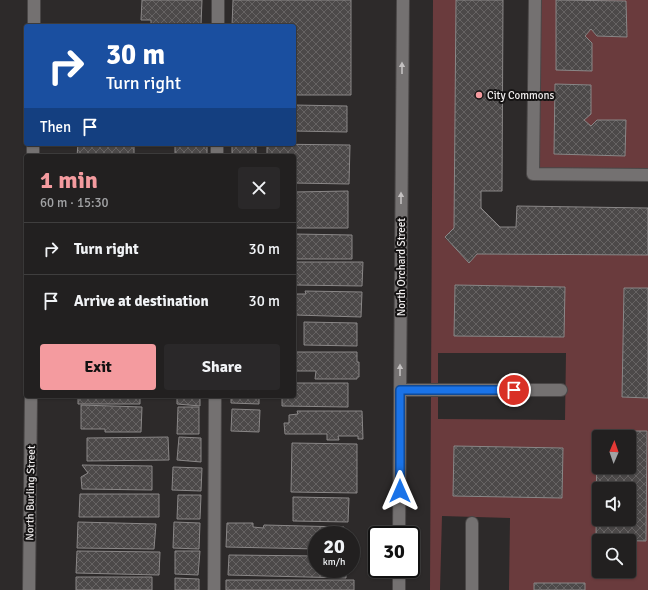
<!DOCTYPE html>
<meta charset="utf-8">
<style>
:root{--surface:#222020;--page:#2a2829;--text:#f1f3f6;--muted:#a2a3a5;--line:#3f3e3e;--accent:#f49b9f}
body{margin:0;font-family:Signika,sans-serif;background:var(--page);color:var(--text);height:100vh;display:flex;flex-direction:column;font-size:15px;white-space:nowrap}
*{box-sizing:border-box;margin:0}
p{font-size:13px;color:var(--muted)}
.icon{flex:none;width:22px;height:22px;fill:none;stroke:currentColor;stroke-width:2;stroke-linecap:round;stroke-linejoin:round}
.map{position:relative;flex:1;overflow:hidden}
.drawer{position:absolute;left:24px;top:154px;width:272px;height:244px;display:flex;flex-direction:column;background:var(--surface);border-radius:4px;box-shadow:0 1px 3px #0004,0 0 0 1px var(--line)}
.drawer>*{flex:none}
.hud{position:absolute;left:24px;top:24px;width:272px;height:122px;border-radius:4px;box-shadow:0 1px 3px #0004,0 0 0 1px var(--line);background:#1a4fa0;color:#fff;overflow:hidden}
.needle{width:26px;rotate:2deg}
.fabs{position:absolute;left:592px;top:430px;display:grid;gap:8px}
.fabs a{display:grid;place-items:center;width:44px;height:44px;border-radius:4px;background:var(--surface);box-shadow:0 1px 3px #0004,0 0 0 1px var(--line);font-size:20px}
.speed{position:absolute;left:308px;top:526px;display:flex;gap:8px;font-size:20px;font-weight:700;text-align:center}
.speed>*{display:grid;place-content:center;width:52px;height:52px;border-radius:50%;background:var(--surface);box-shadow:0 1px 3px #0004,0 0 0 1px var(--line);line-height:1}
.speed small{font-size:10px;font-weight:400}
.speed .limit{border:2px solid #111;border-radius:6px;background:#fff;color:#111}
.pin{position:absolute;display:grid;place-items:center;width:34px;height:34px;color:#fff;margin:-17px;border:2px solid #fff;border-radius:50%;box-shadow:0 1px 4px #0007}
.me{position:absolute;width:44px;margin:-22px;rotate:0deg;stroke-linejoin:round;filter:drop-shadow(0 0 3px #0008)}
.turn{display:flex;align-items:center;gap:14px;height:84px;padding:0 16px;font-size:18px}
.turn .icon{width:52px;height:52px;stroke-width:2.5}
.turn b{display:block;font-size:28px;line-height:34px}
.then{display:flex;align-items:center;height:38px;padding:0 16px;background:#0003;gap:8px;font-size:15px}
.round{display:grid;place-items:center;flex:none;width:42px;height:42px;border-radius:4px;background:var(--page)}
.summary{display:flex;align-items:center;justify-content:space-between;height:68px;padding:0 16px}
h1{font-size:24px;font-weight:800;line-height:30px;color:var(--accent)}
.button{display:flex;gap:8px;margin-top:auto;padding:8px 16px}
.button a{flex:1;height:46px;border-radius:4px;background:var(--accent);color:#111;font-size:16px;font-weight:800;line-height:46px;text-align:center}
.button a+a{background:var(--page);color:var(--text)}
ul{padding:0;list-style:none}
li{display:flex;align-items:center;gap:12px;height:52px;padding:0 16px;border-top:1px solid var(--line)}
li div{flex:1}
li b{display:block;font-size:15px}
li em{font-style:normal}
.map>svg:first-child{display:block}
.grass{fill:#6a3b3d;fill-rule:evenodd}
.building{fill:url(#building-cross-hatch);stroke:#8a8787;fill-rule:evenodd}
.lines{fill:none;stroke-linecap:round;stroke-linejoin:round}
.lane-casing{stroke:#4a4747;stroke-width:14}
.street-casing{stroke:#4a4747;stroke-width:14}
.lane{stroke:#747171;stroke-width:12}
.street{stroke:#747171;stroke-width:12}
.oneway{fill:#c4c1c1}
.route-casing{stroke:#114b97;stroke-width:10}
.route{stroke:#1a73e8;stroke-width:7}
.poi-dot{fill:#f49b9f;stroke:#151313;stroke-width:1.5}
.labels{text-anchor:middle;stroke-width:4;stroke-linejoin:round;paint-order:stroke}
.poi-label{font-size:11px;fill:#efecec;stroke:#151313;text-anchor:start}
.street-label{font-size:11px;fill:#efecec;stroke:#151313}
</style>
<div class="map">
<svg width="648" height="590" viewBox="0 0 648 590">
<defs>
<pattern id="building-cross-hatch" width="8" height="8" patternUnits="userSpaceOnUse"><rect width="8" height="8" fill="#4c4949"/><path d="M0 0l8 8M0 8l8-8" fill="none" stroke="#666363"/></pattern>
</defs>
<rect width="100%" height="100%" fill="#2d2a2a"/>
<path class="grass" d="M433,0H456L454,228L445,238L469,263L477,254L648,255V288H624L622,397L648,398V590H585L534,583V590H509L510,518L442,516L440,590H430ZM455,285L565,287L563,337L454,335ZM438,353H566L565,420L438,419ZM597,431H647L646,541L596,540ZM454,446L563,448L562,498L453,496ZM599,541H629V571H599Z
M535,0H648V175L533,174ZM557,0L626,1L627,37L597,36L591,29L585,36L592,70H556ZM555,84L591,85V114L584,120L591,126L597,120L626,121L625,156L554,154Z"/>
<path class="building" d="M142,0H202L201,25H151V20H141Z
M233,0H351V95H294V26H232Z
M456,0H503L502,191H481V208L500,227H516L517,206L648,208V255L477,254L469,263L445,237L454,228Z
M556,0L626,1L627,37L597,36L591,29L585,36L592,43V71L556,70Z
M109,24H128V26H79L109,25Z
M555,84L591,85V114L584,120L591,126L597,120H626L625,156L554,154Z
M294,105L347,106V132L294,131Z
M78,144H134V156H77Z
M175,144H207V156H175Z
M232,144H256V156H232Z
M267,144L350,145L349,184L294,183V156H267Z
M348,191V228H294V192Z
M294,234L352,235V259H294Z
M294,262H363L362,286L294,285Z
M455,285L565,287L564,337L454,336Z
M624,288H648V398L622,397Z
M305,291L362,292L361,317L295,315V294H306Z
M304,322L357,323V346L304,345Z
M296,352H357V362H359V377H357V379H315L316,371H296Z
M294,383H348V407L282,406V396H294Z
M78,396H140V404H78Z
M177,396H200V406L177,404Z
M231,396H259V404L231,403Z
M81,405L142,407L141,432H105V429H81Z
M178,407H199V434H177Z
M232,409L260,410L259,432L231,431Z
M297,411H362L363,439H358V436H338L339,440H327V434H285L284,423H289V415L298,414Z
M597,431H647L646,541L596,540ZM599,437H629V467H599ZM599,489H629V519H599Z
M168,437L169,460L87,461V438Z
M179,437L201,438V462L177,460Z
M292,443L357,444V493L291,492Z
M454,446L563,448L562,498L453,496Z
M82,465L152,466V490L82,489L81,477L88,473Z
M173,467L202,468L201,491L172,490Z
M80,494H159V517H79Z
M178,495H201L200,519H177Z
M293,497L349,498L348,522L293,521Z
M78,522L156,524L154,549L77,548Z
M174,522L200,523L199,549L173,548Z
M227,523H253V527L263,528L264,525L344,527V533H349V535H317V549L226,547Z
M77,551L160,552L159,575L76,573Z
M175,551H200L198,575L175,574Z
M229,555L317,556V569H346V578L228,575Z
M76,577H152V590H76Z
M175,578L199,579V590H175Z
M226,580H354V590H226Z
M534,583H585V590H534Z"/>
<g class="lines">
<defs>
<path id="lane" d="M535,0L533,174L648,175
M218,26V0
M217,156V144
M400,390H561
M214,590L215,396
M472,590V523"/>
<path id="street" d="M34,26V0
M33,156V144
M399,535L403,0
M29,590L31,396
M399,590V569"/>
</defs>
<use href="#lane" class="lane-casing"/>
<use href="#street" class="street-casing"/>
<use href="#lane" class="lane"/>
<use href="#street" class="street"/>
</g>
<defs><path id="oneway-solid" d="M-6-.8H1V-3.2L6.5 0L1 3.2V.8H-6Z"/></defs>
<g class="oneway">
<use href="#oneway-solid" transform="translate(402 68) rotate(-90)"/>
<use href="#oneway-solid" transform="translate(401 198) rotate(-90)"/>
<use href="#oneway-solid" transform="translate(400 370) rotate(-90)"/>
</g>
<g class="lines">
<defs>
<path id="route" d="M400,491V390H514"/>
</defs>
<use href="#route" class="route-casing"/>
<use href="#route" class="route"/>
</g>
<circle class="poi-dot" cx="479" cy="95" r="4"/>
<g class="labels">
<g class="poi-label">
<text x="487" y="99">City Commons</text>
</g>
<g class="street-label">
<text transform="translate(401 267) rotate(-90)" y="4">North Orchard Street</text>
<text transform="translate(30 493) rotate(-89)" y="4">North Burling Street</text>
</g>
</g>
</svg>
<div class="fabs">
<a><svg class="needle" viewBox="-14 -14 28 28"><path d="M0-13l5 13h-10z" fill="#e53935"/><path d="M0 13l5-13h-10z" fill="#a2a3a5"/></svg></a>
<a><svg class="icon" aria-label="sound" viewBox="0 0 24 24"><path d="M4 9h4l5-4v14l-5-4H4zM17 9q2 3 0 6"/></svg></a>
<a><svg class="icon" aria-label="search" viewBox="0 0 24 24"><circle cx="10" cy="10" r="6"/><path d="M15 15l6 6"/></svg></a>
</div>
<div class="speed"><div>20<small>km/h</small></div><div class="limit">30</div></div>
<div class="pin" style="left:514px;top:390px;background:#d93025"><svg class="icon" aria-label="arrive" viewBox="0 0 24 24"><path d="M6 21V4h12l-3 4 3 4H6"/></svg></div>
<svg class="me" style="left:400px;top:491px" viewBox="-20 -20 40 40"><path d="M0-17L14 15 0 8-14 15z" fill="#1a73e8" stroke="#fff" stroke-width="4"/></svg>
<div class="hud">
<div class="turn"><svg class="icon" aria-label="right" viewBox="0 0 24 24"><path d="M7 20v-9h11M14 6l5 5-5 5"/></svg><div><b>30 m</b>Turn right</div></div>
<div class="then">Then<svg class="icon" aria-label="arrive" viewBox="0 0 24 24"><path d="M6 21V4h12l-3 4 3 4H6"/></svg></div>
</div>
<section class="drawer">
<div class="summary"><div><h1>1 min</h1><p>60 m · 15:30</p></div><a class="round"><svg class="icon" aria-label="close" viewBox="0 0 24 24"><path d="M6 6l12 12M18 6L6 18"/></svg></a></div>
<ul>
<li><svg class="icon" aria-label="right" viewBox="0 0 24 24"><path d="M7 20v-9h11M14 6l5 5-5 5"/></svg><div><b>Turn right</b></div><em>30 m</em></li>
<li><svg class="icon" aria-label="arrive" viewBox="0 0 24 24"><path d="M6 21V4h12l-3 4 3 4H6"/></svg><div><b>Arrive at destination</b></div><em>30 m</em></li>
</ul>
<div class="button"><a>Exit</a><a>Share</a></div>
</section>
</div>
